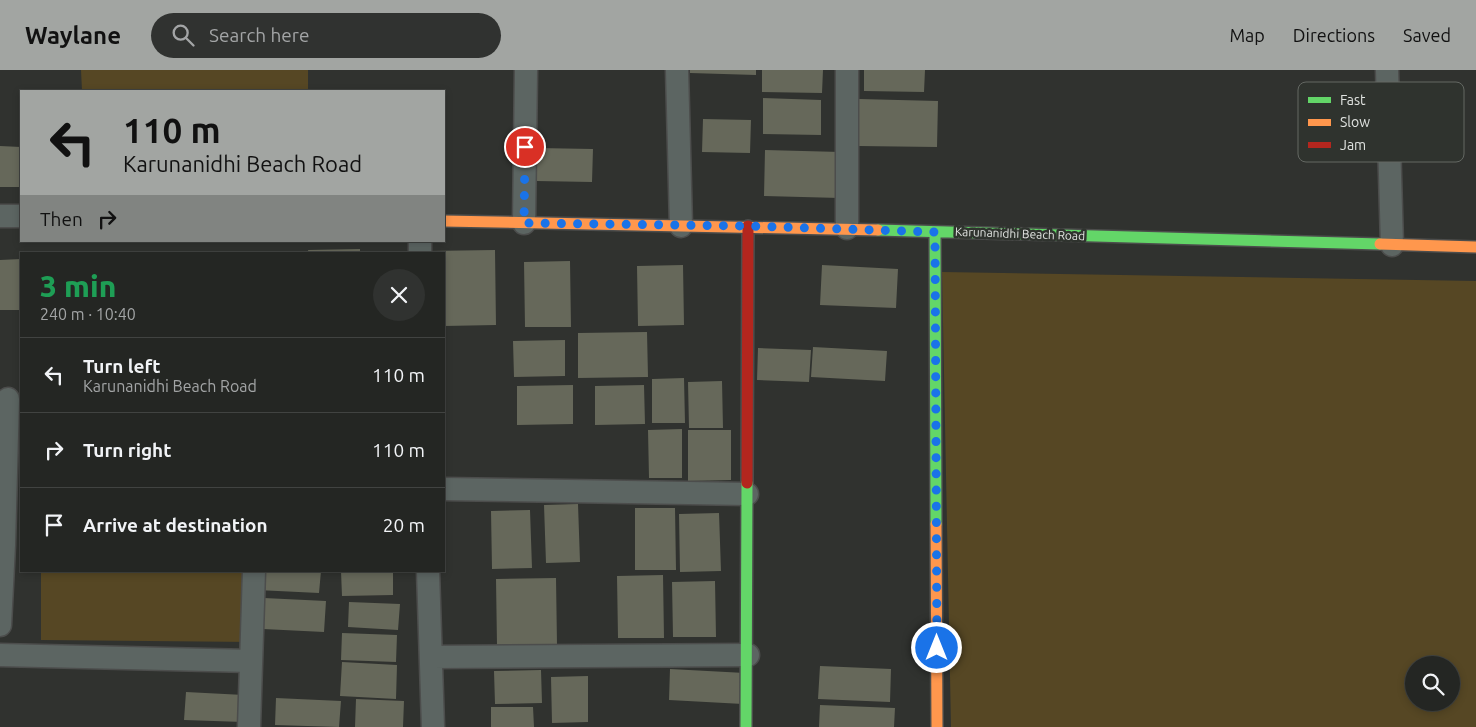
<!DOCTYPE html>
<meta charset="utf-8">
<style>
:root{--surface:#242623;--page:#303230;--text:#f1f3f6;--muted:#a3a5a6;--line:#414341;--accent:#a2a5a2}
body{margin:0;font-family:Ubuntu,sans-serif;background:var(--page);color:var(--text);height:100vh;display:flex;flex-direction:column;font-size:19px;white-space:nowrap}
*{box-sizing:border-box;margin:0}
p{font-size:16px;color:var(--muted)}
.icon{flex:none;width:28px;height:28px;fill:none;stroke:currentColor;stroke-width:2;stroke-linecap:round;stroke-linejoin:round}
.map{position:relative;flex:1;overflow:hidden}
.details{position:absolute;left:20px;top:182px;width:425px;height:320px;display:flex;flex-direction:column;background:var(--surface);border-radius:0px;box-shadow:0 2px 8px #0003,0 0 0 1px var(--line)}
.details>*{flex:none}
.guide{position:absolute;left:20px;top:20px;width:425px;height:152px;border-radius:0px;box-shadow:0 2px 8px #0003,0 0 0 1px var(--line);background:#a2a5a2;color:#111;overflow:hidden}
.fabs{position:absolute;left:1405px;top:586px;display:grid;gap:10px}
.fabs a{display:grid;place-items:center;width:55px;height:55px;border-radius:50%;background:var(--surface);box-shadow:0 2px 8px #0003,0 0 0 1px var(--line);font-size:25px}
.pin{position:absolute;display:grid;place-items:center;width:42px;height:42px;color:#fff;margin:-21px;border:2px solid #fff;border-radius:50%;box-shadow:0 1px 5px #0007}
.me{position:absolute;width:55px;margin:-28px;rotate:0deg;stroke-linejoin:round;filter:drop-shadow(0 0 4px #0008)}
.turn{display:flex;align-items:center;gap:18px;height:105px;padding:0 20px;font-size:22px}
.turn .icon{width:65px;height:65px;stroke-width:2.5}
.turn b{display:block;font-size:35px;line-height:42px}
.then{display:flex;align-items:center;height:48px;padding:0 20px;background:#0003;gap:10px;font-size:19px}
.round{display:grid;place-items:center;flex:none;width:52px;height:52px;border-radius:26px;background:var(--page)}
.headline{display:flex;align-items:center;justify-content:space-between;height:85px;padding:0 20px}
h1{font-size:30px;font-weight:800;line-height:38px;color:#1e9e55}
ul{padding:0;list-style:none}
li{display:flex;align-items:center;gap:15px;height:75px;padding:0 20px;border-top:1px solid var(--line)}
li div{flex:1}
li b{display:block;font-size:19px}
li em{font-style:normal}
header{display:flex;align-items:center;gap:30px;box-sizing:border-box;height:70px;padding:0 25px;background:var(--accent);color:#111}
header strong{font-size:24px}
nav{display:flex;gap:28px;margin-inline-start:auto;font-size:18px}
.search{width:350px;height:45px;background:var(--page);display:flex;align-items:center;gap:12px;box-sizing:border-box;padding:0 18px;border-radius:28px;color:var(--muted);font-size:19px}
.map>svg:first-child{display:block}
.green{fill:#564724;fill-rule:evenodd}
.building{fill:#66685a}
.lines{fill:none;stroke-linecap:round;stroke-linejoin:round}
.street-casing{stroke:#4c4d4c;stroke-width:25}
.fast-casing{stroke:#4c4d4c;stroke-width:14}
.slow-casing{stroke:#4c4d4c;stroke-width:14}
.jam-casing{stroke:#4c4d4c;stroke-width:14}
.street{stroke:#5c6562;stroke-width:22}
.fast{stroke:#63d668;stroke-width:11}
.slow{stroke:#ff974d;stroke-width:11}
.jam{stroke:#b3261e;stroke-width:11}
.route{stroke:#1a73e8;stroke-width:9;stroke-dasharray:0 16.2}
.labels{text-anchor:middle;stroke-width:5;stroke-linejoin:round;paint-order:stroke}
.street-label{font-size:12px;fill:#e0e3e0;stroke:#2f332e}
.key{fill:#2f332e;stroke:#646863;stroke-width:1}
.key-label{font-size:14px;fill:#e0e3e0}
</style>
<header>
<strong>Waylane</strong>
<div class="search"><svg class="icon" aria-label="search" viewBox="0 0 24 24"><circle cx="10" cy="10" r="6"/><path d="M15 15l6 6"/></svg>Search here</div>
<nav><a>Map</a><a>Directions</a><a>Saved</a></nav>
</header>
<div class="map">
<svg width="1476" height="657" viewBox="0 0 1476 657">
<rect width="100%" height="100%" fill="#30322f"/>
<path class="green" d="M81,0H308V21H82Z
M942,202L1476,211V657H951ZM1414,595H1451V632H1414Z
M41,501H254L253,572L41,570Z"/>
<path class="building" d="M690,0H756V5L690,3Z
M762,0H823L822,23L762,22Z
M864,0H925L924,22L864,21Z
M763,28L821,30V65L763,64Z
M859,29L938,31L937,77L858,76Z
M703,49L751,50L750,83L702,82Z
M0,76L21,77V117H0Z
M537,78L593,79L592,112L536,111Z
M765,80L841,82L840,128L764,126Z
M360,179V184H309L308,180Z
M495,180L496,255L444,256V184H428V181Z
M127,181H163V184H127Z
M213,181V184H169V182Z
M21,189V240H0V190Z
M570,191L571,257H525L524,192Z
M683,195L684,255L638,256L637,196Z
M822,195L898,199L896,238L820,235Z
M647,262L648,307L578,308V263Z
M565,270V306L514,307L513,271Z
M813,277L887,281L885,311L811,307Z
M758,278L811,280L809,312L757,310Z
M684,308L685,353H652V309Z
M722,311L723,358H689L688,312Z
M573,315V354L517,355V316Z
M644,315L645,354L595,355V316Z
M682,359V408H649L648,360Z
M688,360H731V410L688,411Z
M578,434L580,492L546,493L544,435Z
M635,438H675L676,500H635Z
M530,440L532,498L492,499L491,441Z
M719,443L721,501L680,502L679,444Z
M258,501H321L319,523L257,520Z
M341,501H393V525L342,526Z
M663,505L664,568H618L617,506Z
M556,508L557,575L497,576L496,509Z
M715,511L716,567H673L672,512Z
M264,528L326,531L324,562L263,559Z
M349,532L400,534L398,560L348,557Z
M342,563L397,565L396,592L341,590Z
M342,592L397,595L396,629L340,626Z
M820,596L891,599L890,632L818,629Z
M670,599L745,603L743,634L669,630Z
M541,600L542,633L495,634L494,601Z
M588,606V652L552,653L551,607Z
M186,622L244,625L243,652L184,650Z
M276,628L341,631L339,657L275,655Z
M356,629L404,631L403,657H355Z
M820,635L895,638L894,657H819Z
M491,637H533L534,657H491Z"/>
<g class="lines">
<defs>
<path id="street" d="M677,0L681,156
M847,0V158
M1387,0L1392,175
M0,146H21
M524,153L526,0
M420,171V184
M444,419L747,424
M428,501L433,657
M0,555L4,475L8,329
M0,585L251,591
M431,587L748,585
M249,657L254,501"/>
<path id="fast" d="M878,160L1380,174
M935,162L936,454
M746,657L747,413"/>
<path id="slow" d="M444,151L878,160
M1380,174L1476,177
M936,454L937,657"/>
<path id="jam" d="M747,413L748,156"/>
</defs>
<use href="#street" class="street-casing"/>
<use href="#fast" class="fast-casing"/>
<use href="#slow" class="slow-casing"/>
<use href="#jam" class="jam-casing"/>
<use href="#street" class="street"/>
<use href="#fast" class="fast"/>
<use href="#slow" class="slow"/>
<use href="#jam" class="jam"/>
</g>
<g class="lines">
<path class="route" d="M525,77L524,153L748,156L935,162L937,578"/>
</g>
<g class="labels">
<g class="street-label">
<text transform="translate(1020 164) rotate(2)" y="4">Karunanidhi Beach Road</text>
</g>
</g>
<rect x="1298" y="12" width="166" height="80" rx="8" class="key"/>
<rect x="1308" y="27" width="23" height="6" fill="#63d668"/>
<rect x="1308" y="49" width="23" height="7" fill="#ff974d"/>
<rect x="1308" y="72" width="23" height="6" fill="#b3261e"/>
<g class="key-label">
<text x="1340" y="35">Fast</text>
<text x="1340" y="57">Slow</text>
<text x="1340" y="80">Jam</text>
</g>
</svg>
<div class="fabs">
<a><svg class="icon" aria-label="search" viewBox="0 0 24 24"><circle cx="10" cy="10" r="6"/><path d="M15 15l6 6"/></svg></a>
</div>
<div class="pin" style="left:525px;top:77px;background:#d93025"><svg class="icon" aria-label="arrive" viewBox="0 0 24 24"><path d="M6 21V4h12l-3 4 3 4H6"/></svg></div>
<svg class="me" style="left:937px;top:578px" viewBox="-20 -20 40 40"><circle r="17" fill="#1a73e8" stroke="#fff" stroke-width="3"/><path d="M0-11L8 9 0 5-8 9z" fill="#fff"/></svg>
<div class="guide">
<div class="turn"><svg class="icon" aria-label="left" viewBox="0 0 24 24"><path d="M17 20v-9H6M10 6l-5 5 5 5"/></svg><div><b>110 m</b>Karunanidhi Beach Road</div></div>
<div class="then">Then<svg class="icon" aria-label="right" viewBox="0 0 24 24"><path d="M7 20v-9h11M14 6l5 5-5 5"/></svg></div>
</div>
<section class="details">
<div class="headline"><div><h1>3 min</h1><p>240 m · 10:40</p></div><a class="round"><svg class="icon" aria-label="close" viewBox="0 0 24 24"><path d="M6 6l12 12M18 6L6 18"/></svg></a></div>
<ul>
<li><svg class="icon" aria-label="left" viewBox="0 0 24 24"><path d="M17 20v-9H6M10 6l-5 5 5 5"/></svg><div><b>Turn left</b><p>Karunanidhi Beach Road</p></div><em>110 m</em></li>
<li><svg class="icon" aria-label="right" viewBox="0 0 24 24"><path d="M7 20v-9h11M14 6l5 5-5 5"/></svg><div><b>Turn right</b></div><em>110 m</em></li>
<li><svg class="icon" aria-label="arrive" viewBox="0 0 24 24"><path d="M6 21V4h12l-3 4 3 4H6"/></svg><div><b>Arrive at destination</b></div><em>20 m</em></li>
</ul>
</section>
</div>
